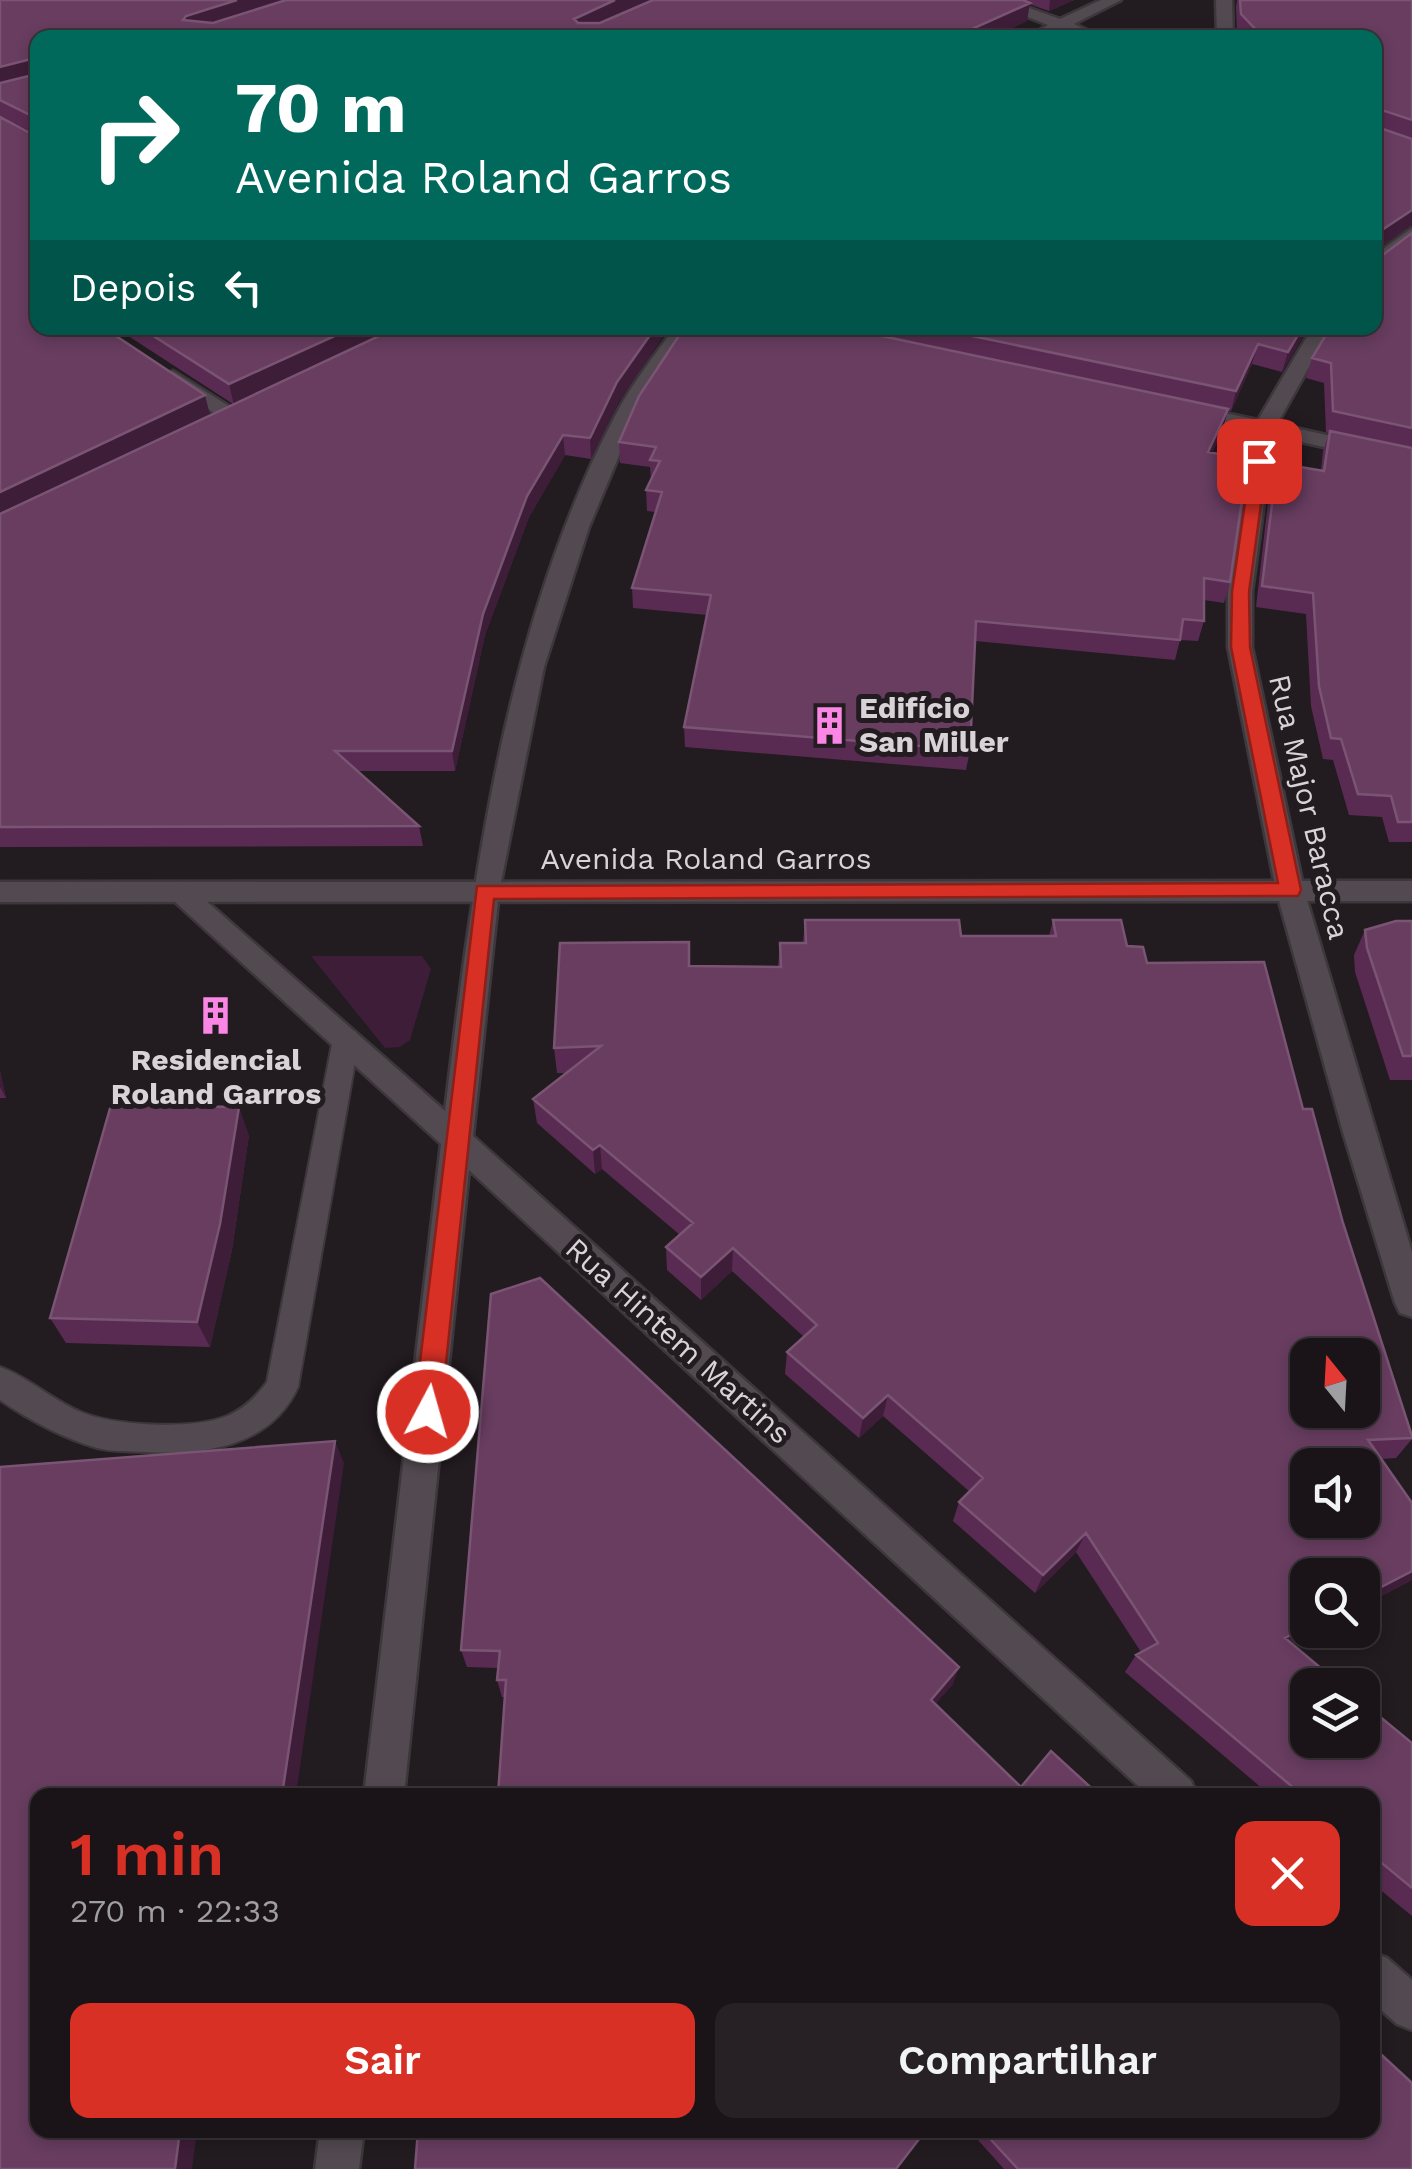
<!DOCTYPE html>
<html lang="pt">
<meta charset="utf-8">
<style>
:root{--surface:#1a1418;--page:#272125;--text:#f1f3f6;--muted:#9f9ea2;--line:#383337;--accent:#d93025}
body{margin:0;font-family:"Work Sans",sans-serif;background:var(--page);color:var(--text);height:100vh;display:flex;flex-direction:column;font-size:38px;white-space:nowrap}
*{box-sizing:border-box;margin:0}
p{font-size:32px;color:var(--muted)}
.icon{flex:none;width:55px;height:55px;fill:none;stroke:currentColor;stroke-width:2;stroke-linecap:round;stroke-linejoin:round}
.map{position:relative;flex:1;overflow:hidden}
.sheet{position:absolute;left:30px;top:1788px;width:1350px;height:350px;display:flex;flex-direction:column;background:var(--surface);border-radius:20px;box-shadow:0 5px 15px #0003,0 0 0 2px var(--line)}
.sheet>*{flex:none}
.hud{position:absolute;left:30px;top:30px;width:1352px;height:305px;border-radius:20px;box-shadow:0 5px 15px #0003,0 0 0 2px var(--line);background:#00695c;color:#fff;overflow:hidden}
.needle{width:65px;rotate:342deg}
.controls{position:absolute;left:1290px;top:1338px;display:grid;gap:20px}
.controls a{display:grid;place-items:center;width:90px;height:90px;border-radius:20px;background:var(--surface);box-shadow:0 5px 15px #0003,0 0 0 2px var(--line);font-size:50px}
.pin{position:absolute;display:grid;place-items:center;width:85px;height:85px;color:#fff;margin:-42px;border-radius:20px;box-shadow:0 5px 15px #0006}
.me{position:absolute;width:110px;margin:-55px;rotate:6deg;stroke-linejoin:round;filter:drop-shadow(0 0 8px #0008)}
.turn{display:flex;align-items:center;gap:35px;height:210px;padding:0 40px;font-size:45px}
.turn .icon{width:130px;height:130px;stroke-width:2.5}
.turn b{display:block;font-size:70px;line-height:85px}
.then{display:flex;align-items:center;height:95px;padding:0 40px;background:#0003;gap:20px;font-size:38px}
.round{display:grid;place-items:center;flex:none;width:105px;height:105px;border-radius:20px;background:var(--page)}
.head{display:flex;align-items:center;justify-content:space-between;height:170px;padding:0 40px}
h1{font-size:60px;font-weight:600;line-height:75px;color:var(--accent)}
.action{display:flex;gap:20px;margin-top:auto;padding:20px 40px}
.action a{flex:1;height:115px;border-radius:20px;background:var(--accent);color:#fff;font-size:40px;font-weight:600;line-height:115px;text-align:center}
.action a+a{background:var(--page);color:var(--text)}
.map>svg:first-child{display:block}
.green{fill:#3e1d38}
.lines{fill:none;stroke-linecap:round;stroke-linejoin:round}
.lane-casing{stroke:#3c373b;stroke-width:4}
.street-casing{stroke:#3c373b;stroke-width:5}
.secondary-casing{stroke:#3c373b;stroke-width:5}
.lane{fill:#524a50;fill-rule:evenodd}
.street{fill:#524a50;fill-rule:evenodd}
.secondary{fill:#524a50;fill-rule:evenodd}
.wall{fill:#5a2b52}
.shaded-wall{fill:#3e1d38}
.building{fill:#683d60;stroke:#7a5473;stroke-width:2.5;fill-rule:evenodd}
.route{fill:#d93025;stroke:#8d1f18;stroke-width:2.5}
.labels{text-anchor:middle;stroke-width:10;stroke-linejoin:round;paint-order:stroke}
.poi-label{font-size:30px;font-weight:bold;fill:#d8d3d7;stroke:#221b20;text-anchor:start}
.street-label{font-size:30px;fill:#d8d3d7;stroke:#221b20}
</style>
<div class="map">
<svg width="1412" height="2169" viewBox="0 0 1412 2169">
<rect width="100%" height="100%" fill="#221b20"/>
<path class="green" d="M311,956H422L431,969L410,1040L400,1047L385,1048Z"/>
<g class="lines">
<defs>
<path id="lane" d="M346,1028L356,1032L359,1039L298,1387C270,1448 203,1455 144,1452C128,1451 112,1452 97,1448C63,1438 29,1420 0,1400V1367C28,1377 52,1400 81,1412C114,1426 193,1430 227,1416C244,1409 256,1397 267,1382L333,1039L336,1032Z"/>
<path id="street" d="M985,0H1007L1060,19L1101,0H1121L1074,24L1104,38H1081L1062,30L1047,38H1027L1048,25Z
M1216,0H1232L1233,38H1217Z
M1412,228V243L1375,271V255Z
M674,328H693L636,415L589,527L544,667L499,892L473,1136L1191,1781L1197,1795H1148L469,1170L404,1795H364L441,1144L163,891L167,884H187L445,1111C473,879 505,625 615,416C631,385 654,356 674,328Z
M1312,328H1331L1277,424L1412,454V466L1273,436L1252,592V647L1304,890L1412,1252V1317L1400,1313L1395,1303L1343,1132L1276,890L1228,647V592L1253,432L1179,415L1176,411L1186,405L1258,420Z
M173,371L240,413L243,417L240,421H226L166,381L163,377Z
M1372,1952L1387,1958L1412,1980V2030L1397,2024L1372,2002Z
M320,2130H364L359,2169H315Z"/>
<path id="secondary" d="M1412,881V901L0,902V882Z"/>
</defs>
<use href="#lane" class="lane-casing"/>
<use href="#street" class="street-casing"/>
<use href="#secondary" class="secondary-casing"/>
<use href="#lane" class="lane"/>
<use href="#street" class="street"/>
<use href="#secondary" class="secondary"/>
</g>
<path class="wall" d="M0,0H1074L1049,11L1029,4L1027,21L991,38H38V328L210,415L233,404L116,328H664V335L618,403L591,459L565,455L529,517L485,635L455,771H358L419,826L423,846L0,847V117L30,133H33L0,116Z
M1237,0H1412V225L1379,248V254H1384L1412,233V842H1389L1382,817L1349,815L1333,760L1323,759L1311,706L1306,614L1256,607L1270,484L1277,463L1321,470L1323,451L1329,433L1326,432L1324,383L1306,378L1312,358L1375,328V38H1241L1237,33L1236,7Z
M684,328H1308L1282,372L1252,364L1231,411H1228L1223,429L1212,453L1230,582L1224,603L1204,600V621L1198,641L1180,640L1175,660L975,641L970,750L966,770L685,747L684,727L707,615L633,608L632,588L655,512L647,511L646,490L651,480L650,467L620,463L619,442Z
M805,920L961,936H1049L1053,920L1127,946L1147,963L1303,1109L1343,1223L1412,1439L1396,1458L1381,1459L1412,1580L1362,1606V1575L1318,1630L1292,1644L1412,1743V1916L1372,1883V1795H1270L1125,1672L1136,1655L1141,1652L1076,1552L1035,1593L953,1521L959,1502L970,1492L883,1416L859,1438L785,1374L787,1352L804,1337L732,1271L701,1300L667,1270L666,1247L680,1235L602,1169L595,1174L537,1123L533,1099L567,1073H557L554,1048L689,966L778,967L780,943H803Z
M1412,921V1080H1390L1355,972L1354,955L1365,930Z
M0,1071L6,1098H0Z
M249,1135L232,1250L210,1347L66,1343L50,1318Z
M491,1294L953,1684L935,1704L1021,1787L1099,1795H498L505,1697H502L497,1680L498,1668L467,1667L461,1650Z
M969,2130H1372L1412,2169H1004Z"/>
<path class="shaded-wall" d="M237,0H297L190,34L183,20L186,16Z
M615,0H654L575,37L574,19Z
M1050,0H1074L1049,11Z
M1030,3L1027,21L991,38H952Z
M35,58L38,78L0,87V67Z
M1412,210V225L1375,250L1379,232Z
M352,328H398L234,405L229,384Z
M655,328H664V335L618,403L591,459L590,438L617,382Z
M1302,328H1308L1282,372L1288,352Z
M1258,344L1252,364L1231,411L1236,391Z
M205,395L210,415L0,516V492Z
M1228,409L1223,429L1203,473L1208,452Z
M563,435L565,455L529,517L485,635L455,771L452,751L483,614L527,496Z
M0,1071L6,1098L0,1087Z
M239,1107L249,1135L232,1250L210,1347L197,1322Z
M600,1145L602,1169L595,1174L593,1150Z
M733,1248L732,1271L701,1300V1277Z
M888,1395L883,1416L859,1438L863,1418Z
M335,1441L344,1463L296,1795H282Z
M1086,1533L1076,1552L1035,1593L1043,1575Z
M1412,1571V1580L1362,1606V1597Z
M1308,1626V1630H1318L1271,1655L1285,1638Z
M959,1667L953,1684L925,1716L931,1700Z
M180,2130H197L192,2169H175Z"/>
<path class="building" d="M0,0H237L186,16L183,20L213,23L286,0H615L574,19L578,23H600L653,0H1023L1030,3L952,38H38V328H104L205,395L0,492V117L30,133L35,132L36,118L0,100V83L33,75L35,58L0,67Z
M1240,0H1412V120L1382,110L1377,113L1380,128L1412,139V210L1379,232V254H1384L1412,233V428L1333,411L1331,363L1312,358L1330,328H1375V38H1264L1241,14Z
M141,328H352L229,384Z
M396,328H655L617,382L590,438L563,435L527,496L483,614L452,751H335L419,826L0,827V514Z
M684,328H844L1228,409L1208,452L1248,459L1230,582L1204,578V621L1183,619L1180,640L976,621L970,750L684,727L711,595L632,588L662,492L646,490L660,461L650,460L656,447L619,442L639,396Z
M934,328H1302L1288,352L1258,344L1236,391Z
M1330,431L1412,448V822H1398L1391,796L1358,794L1341,739L1331,738L1319,686L1313,593L1262,586L1277,463L1324,471Z
M805,920H959L961,936H1056L1053,920H1121L1127,946L1143,947L1147,963L1264,962L1303,1109H1312L1343,1223L1412,1436V1438L1368,1440L1412,1503V1571L1362,1597V1575H1308V1626L1285,1638L1341,1685H1308V1740H1362V1702L1412,1743V1888L1372,1855V1795H1302L1136,1655L1158,1643L1086,1533L1043,1575L959,1502L983,1478L888,1395L863,1418L787,1352L817,1325L733,1248L701,1277L666,1247L693,1223L600,1145L593,1150L533,1099L601,1046L554,1048L560,943L689,942V966L781,967L780,943H806ZM1308,1355H1362V1410H1308ZM1308,1465H1362V1520H1308Z
M1396,921H1412V1056H1403L1367,948L1365,930Z
M111,1105L239,1107L220,1224L197,1322L50,1318Z
M540,1278L959,1667L931,1700L1021,1787L1051,1751L1099,1795H498L506,1680H497L500,1651L461,1650L491,1294Z
M335,1441L282,1795H38V2130H180L175,2169H0V1467Z
M1372,2046L1412,2083V2169H1018L982,2130H1372Z
M418,2130H926L896,2169H415Z"/>
<path class="route" d="M1259,456L1267,461L1249,592L1250,647L1301,890L1298,896L494,899L441,1412L437,1420L428,1424L418,1420L414,1412L477,886L1278,883L1231,647L1232,592L1251,461Z"/>
<defs>
<symbol id="building-bare" viewBox="-9 -9 18 18"><path d="M-4-6H4V6H1V3H-1V6H-4ZM-2.5-4.3h1.7v1.8h-1.7ZM.8-4.3h1.7v1.8H.8ZM-2.5-1h1.7V.8h-1.7ZM.8-1h1.7V.8H.8Z" fill="#fb87e5" stroke="#221b20" stroke-width="2.5" paint-order="stroke"/></symbol>
</defs>
<g fill-rule="evenodd">
<use href="#building-bare" x="802" y="698" width="55" height="55"/>
<use href="#building-bare" x="188" y="988" width="55" height="55"/>
</g>
<g class="labels">
<g class="poi-label">
<text x="859" y="718">Edifício<tspan x="859" dy="34">San Miller</tspan></text>
<text x="216" y="1070" text-anchor="middle">Residencial<tspan x="216" dy="34">Roland Garros</tspan></text>
</g>
<g class="street-label">
<text transform="translate(1309 807) rotate(77)" y="10">Rua Major Baracca</text>
<text x="706" y="869">Avenida Roland Garros</text>
<text transform="translate(678 1341) rotate(42)" y="10">Rua Hintem Martins</text>
</g>
</g>
</svg>
<div class="controls">
<a><svg class="needle" viewBox="-14 -14 28 28"><path d="M0-13l5 13h-10z" fill="#e53935"/><path d="M0 13l5-13h-10z" fill="#9f9ea2"/></svg></a>
<a><svg class="icon" aria-label="sound" viewBox="0 0 24 24"><path d="M4 9h4l5-4v14l-5-4H4zM17 9q2 3 0 6"/></svg></a>
<a><svg class="icon" aria-label="search" viewBox="0 0 24 24"><circle cx="10" cy="10" r="6"/><path d="M15 15l6 6"/></svg></a>
<a><svg class="icon" aria-label="layers" viewBox="0 0 24 24"><path d="M12 4l9 5-9 5-9-5zM3 14l9 5 9-5"/></svg></a>
</div>
<div class="pin" style="left:1259px;top:461px;background:#d93025"><svg class="icon" aria-label="arrive" viewBox="0 0 24 24"><path d="M6 21V4h12l-3 4 3 4H6"/></svg></div>
<svg class="me" style="left:428px;top:1412px" viewBox="-20 -20 40 40"><circle r="17" fill="#d93025" stroke="#fff" stroke-width="3"/><path d="M0-11L8 9 0 5-8 9z" fill="#fff"/></svg>
<div class="hud">
<div class="turn"><svg class="icon" aria-label="right" viewBox="0 0 24 24"><path d="M7 20v-9h11M14 6l5 5-5 5"/></svg><div><b>70 m</b>Avenida Roland Garros</div></div>
<div class="then">Depois<svg class="icon" aria-label="left" viewBox="0 0 24 24"><path d="M17 20v-9H6M10 6l-5 5 5 5"/></svg></div>
</div>
<section class="sheet">
<div class="head"><div><h1>1 min</h1><p>270 m · 22:33</p></div><a class="round" style="background:#d93025;color:#fff"><svg class="icon" aria-label="close" viewBox="0 0 24 24"><path d="M6 6l12 12M18 6L6 18"/></svg></a></div>
<div class="action"><a>Sair</a><a>Compartilhar</a></div>
</section>
</div>
